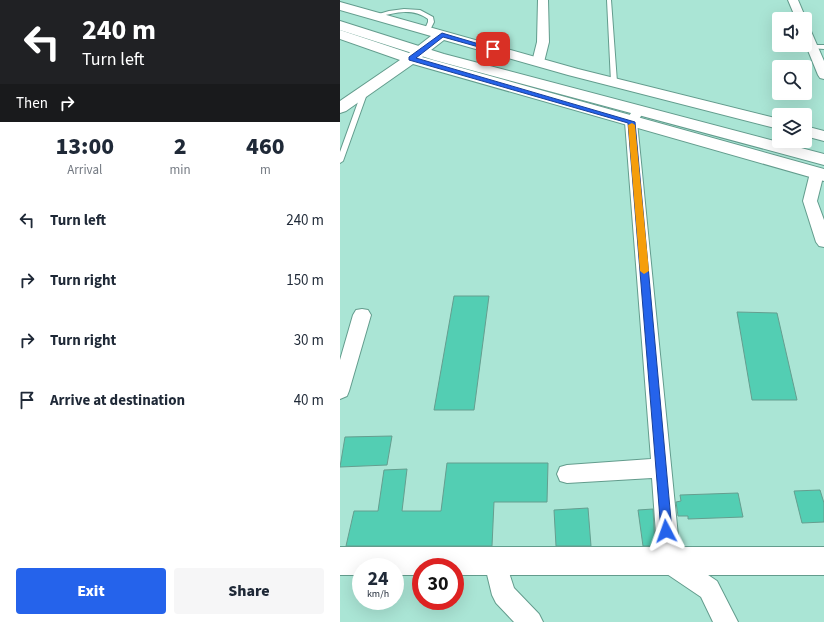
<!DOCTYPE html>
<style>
:root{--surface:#fff;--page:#f6f6f7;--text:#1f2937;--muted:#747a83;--accent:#2563eb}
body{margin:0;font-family:"Source Sans 3",sans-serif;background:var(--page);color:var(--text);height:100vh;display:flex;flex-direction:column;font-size:15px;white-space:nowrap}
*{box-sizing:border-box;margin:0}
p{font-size:13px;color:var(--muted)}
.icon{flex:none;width:22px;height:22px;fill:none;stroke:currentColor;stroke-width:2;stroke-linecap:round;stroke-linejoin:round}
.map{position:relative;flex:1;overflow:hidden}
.drawer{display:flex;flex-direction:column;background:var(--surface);width:340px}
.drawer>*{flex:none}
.top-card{background:#202124;color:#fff;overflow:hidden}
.buttons{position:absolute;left:432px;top:12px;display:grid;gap:8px}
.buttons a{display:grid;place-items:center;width:40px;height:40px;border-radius:4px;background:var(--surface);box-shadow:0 4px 16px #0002;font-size:20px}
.speed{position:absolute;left:12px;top:558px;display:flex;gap:8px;font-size:20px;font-weight:700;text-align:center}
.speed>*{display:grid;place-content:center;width:52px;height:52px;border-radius:50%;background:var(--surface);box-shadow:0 4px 16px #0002;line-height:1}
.speed small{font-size:10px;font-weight:400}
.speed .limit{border:6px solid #d22;background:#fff;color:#111}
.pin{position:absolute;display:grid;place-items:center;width:34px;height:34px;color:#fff;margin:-17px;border-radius:8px;box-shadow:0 2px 6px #0006}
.me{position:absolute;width:44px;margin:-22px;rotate:356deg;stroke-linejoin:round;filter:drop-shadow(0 0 3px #0008)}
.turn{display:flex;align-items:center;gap:14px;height:84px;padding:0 16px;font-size:18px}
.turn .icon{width:52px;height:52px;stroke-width:2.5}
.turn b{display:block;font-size:28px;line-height:34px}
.then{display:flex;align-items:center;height:38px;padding:0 16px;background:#0003;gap:8px;font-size:15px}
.eta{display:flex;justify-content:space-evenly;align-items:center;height:68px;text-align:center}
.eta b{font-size:24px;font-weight:800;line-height:28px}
.cta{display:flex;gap:8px;margin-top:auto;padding:8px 16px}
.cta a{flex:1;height:46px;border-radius:4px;background:var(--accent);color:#fff;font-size:16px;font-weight:800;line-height:46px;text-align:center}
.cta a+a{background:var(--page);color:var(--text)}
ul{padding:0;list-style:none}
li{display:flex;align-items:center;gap:12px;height:60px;padding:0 16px}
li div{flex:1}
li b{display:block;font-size:15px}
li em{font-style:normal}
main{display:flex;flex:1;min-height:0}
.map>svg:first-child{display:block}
.building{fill:#53ceb3;stroke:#659e8f}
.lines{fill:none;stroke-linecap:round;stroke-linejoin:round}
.lane-casing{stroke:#639c8d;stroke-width:2}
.street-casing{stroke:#639c8d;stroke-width:2}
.secondary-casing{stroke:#639c8d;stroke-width:2}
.highway-casing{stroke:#639c8d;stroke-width:2}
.lane{fill:#fff;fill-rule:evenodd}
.street{fill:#fff;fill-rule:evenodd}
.secondary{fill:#fff;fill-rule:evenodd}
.highway{fill:#fff;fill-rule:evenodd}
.route{fill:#2563eb;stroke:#184099}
.slow{fill:#f59e0b}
</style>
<main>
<section class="drawer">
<div class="top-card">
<div class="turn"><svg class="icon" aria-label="left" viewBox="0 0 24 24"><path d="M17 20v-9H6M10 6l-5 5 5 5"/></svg><div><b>240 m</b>Turn left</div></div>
<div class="then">Then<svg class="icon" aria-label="right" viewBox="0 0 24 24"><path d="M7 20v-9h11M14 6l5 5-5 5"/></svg></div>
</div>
<div class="eta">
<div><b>13:00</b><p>Arrival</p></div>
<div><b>2</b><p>min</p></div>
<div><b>460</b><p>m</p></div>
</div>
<ul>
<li><svg class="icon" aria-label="left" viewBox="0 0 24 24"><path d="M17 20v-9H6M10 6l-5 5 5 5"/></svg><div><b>Turn left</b></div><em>240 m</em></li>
<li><svg class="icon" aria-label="right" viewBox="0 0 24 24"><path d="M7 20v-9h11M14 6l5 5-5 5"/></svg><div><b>Turn right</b></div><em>150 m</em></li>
<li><svg class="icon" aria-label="right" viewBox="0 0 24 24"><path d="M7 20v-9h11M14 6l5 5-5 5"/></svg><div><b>Turn right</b></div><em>30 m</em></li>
<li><svg class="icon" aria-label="arrive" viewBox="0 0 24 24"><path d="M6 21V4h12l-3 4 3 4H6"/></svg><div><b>Arrive at destination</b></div><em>40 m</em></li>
</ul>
<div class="cta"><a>Exit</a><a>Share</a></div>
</section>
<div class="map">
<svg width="484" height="622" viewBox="0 0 484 622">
<rect width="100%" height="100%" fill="#aae5d5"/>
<path class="building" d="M114,296H149L134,410H94Z
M397,312L437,313L457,400H412Z
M52,436L47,465L0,467L5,437Z
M107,463H208L207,502H154L152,546H6L14,511H38L44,470L67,469L62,511H101Z
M480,490L484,503V522L462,523L454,491Z
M398,493L403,517L348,519V516H338L336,502L341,501L340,495Z
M248,508L251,546H216L214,510Z
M313,509L315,546H303L298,510Z"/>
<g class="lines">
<defs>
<path id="lane" d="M267,0H271L277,82L274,84L271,82Z
M64,9L80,10L93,17L94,22L89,32L84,31L88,22V19C72,7 53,13 35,18L32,16L49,11Z
M472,45H484V49L470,48V46Z
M25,89L28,91L3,161L0,163V152L22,91Z"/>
<path id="street" d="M198,0H208L209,42L204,62L202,64H194L192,62L197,42Z
M448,0H458L466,19L465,21V19H456Z
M465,26L470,29L484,61V79L480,78L478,75L465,43Z
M299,106L303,107L305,110L297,122L340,556L377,581L398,622H373L361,597L321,570L318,562L312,478L227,483L220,481L217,474L220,467L227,465L311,459L285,122L295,107Z
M477,169L482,170L484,173L477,201L484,220V247L479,246L476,242L463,201L470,173L472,170Z
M22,309L28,310L31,315L9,391L7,396L0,399V360L13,315L16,310Z
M155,551L163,554L174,588L199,614L203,622H174L156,603L152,595L144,562L147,554Z"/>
<path id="secondary" d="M0,2L238,69L439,119V129L228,75L104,40L82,57L484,169V181L73,64L6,111L0,113V101L60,60L0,39V30L69,53L91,36L0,10Z
M465,126L484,131V141L465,136Z
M0,547H484V575H115V567H81V575H55V567H21V575H0Z"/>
<path id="highway" d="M0,21L104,54L484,154V165L94,60L0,30Z"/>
</defs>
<use href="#lane" class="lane-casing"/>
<use href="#street" class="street-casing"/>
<use href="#secondary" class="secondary-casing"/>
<use href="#highway" class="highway-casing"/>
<use href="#lane" class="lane"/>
<use href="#street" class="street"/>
<use href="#secondary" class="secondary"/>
<use href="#highway" class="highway"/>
</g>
<path class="route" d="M102,33L156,49L153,51L103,37L76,58L295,122L332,531L331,535L326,536L322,535L321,531L288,123L69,60V57Z"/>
<path class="slow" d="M292,123L295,125L309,271L304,274L300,271L288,125Z"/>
</svg>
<div class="buttons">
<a><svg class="icon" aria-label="sound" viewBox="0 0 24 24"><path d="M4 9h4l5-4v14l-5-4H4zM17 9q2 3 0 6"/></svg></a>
<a><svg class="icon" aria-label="search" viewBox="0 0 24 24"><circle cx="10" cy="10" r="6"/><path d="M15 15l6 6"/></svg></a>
<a><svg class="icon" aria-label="layers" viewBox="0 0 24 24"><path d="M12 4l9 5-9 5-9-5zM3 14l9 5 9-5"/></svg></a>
</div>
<div class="speed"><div>24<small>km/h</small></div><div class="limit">30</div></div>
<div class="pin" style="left:153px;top:49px;background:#d93025"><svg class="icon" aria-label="arrive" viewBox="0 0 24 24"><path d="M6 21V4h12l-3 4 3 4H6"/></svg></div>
<svg class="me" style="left:326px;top:531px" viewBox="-20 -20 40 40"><path d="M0-17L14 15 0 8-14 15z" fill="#2563eb" stroke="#fff" stroke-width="4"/></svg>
</div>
</main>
